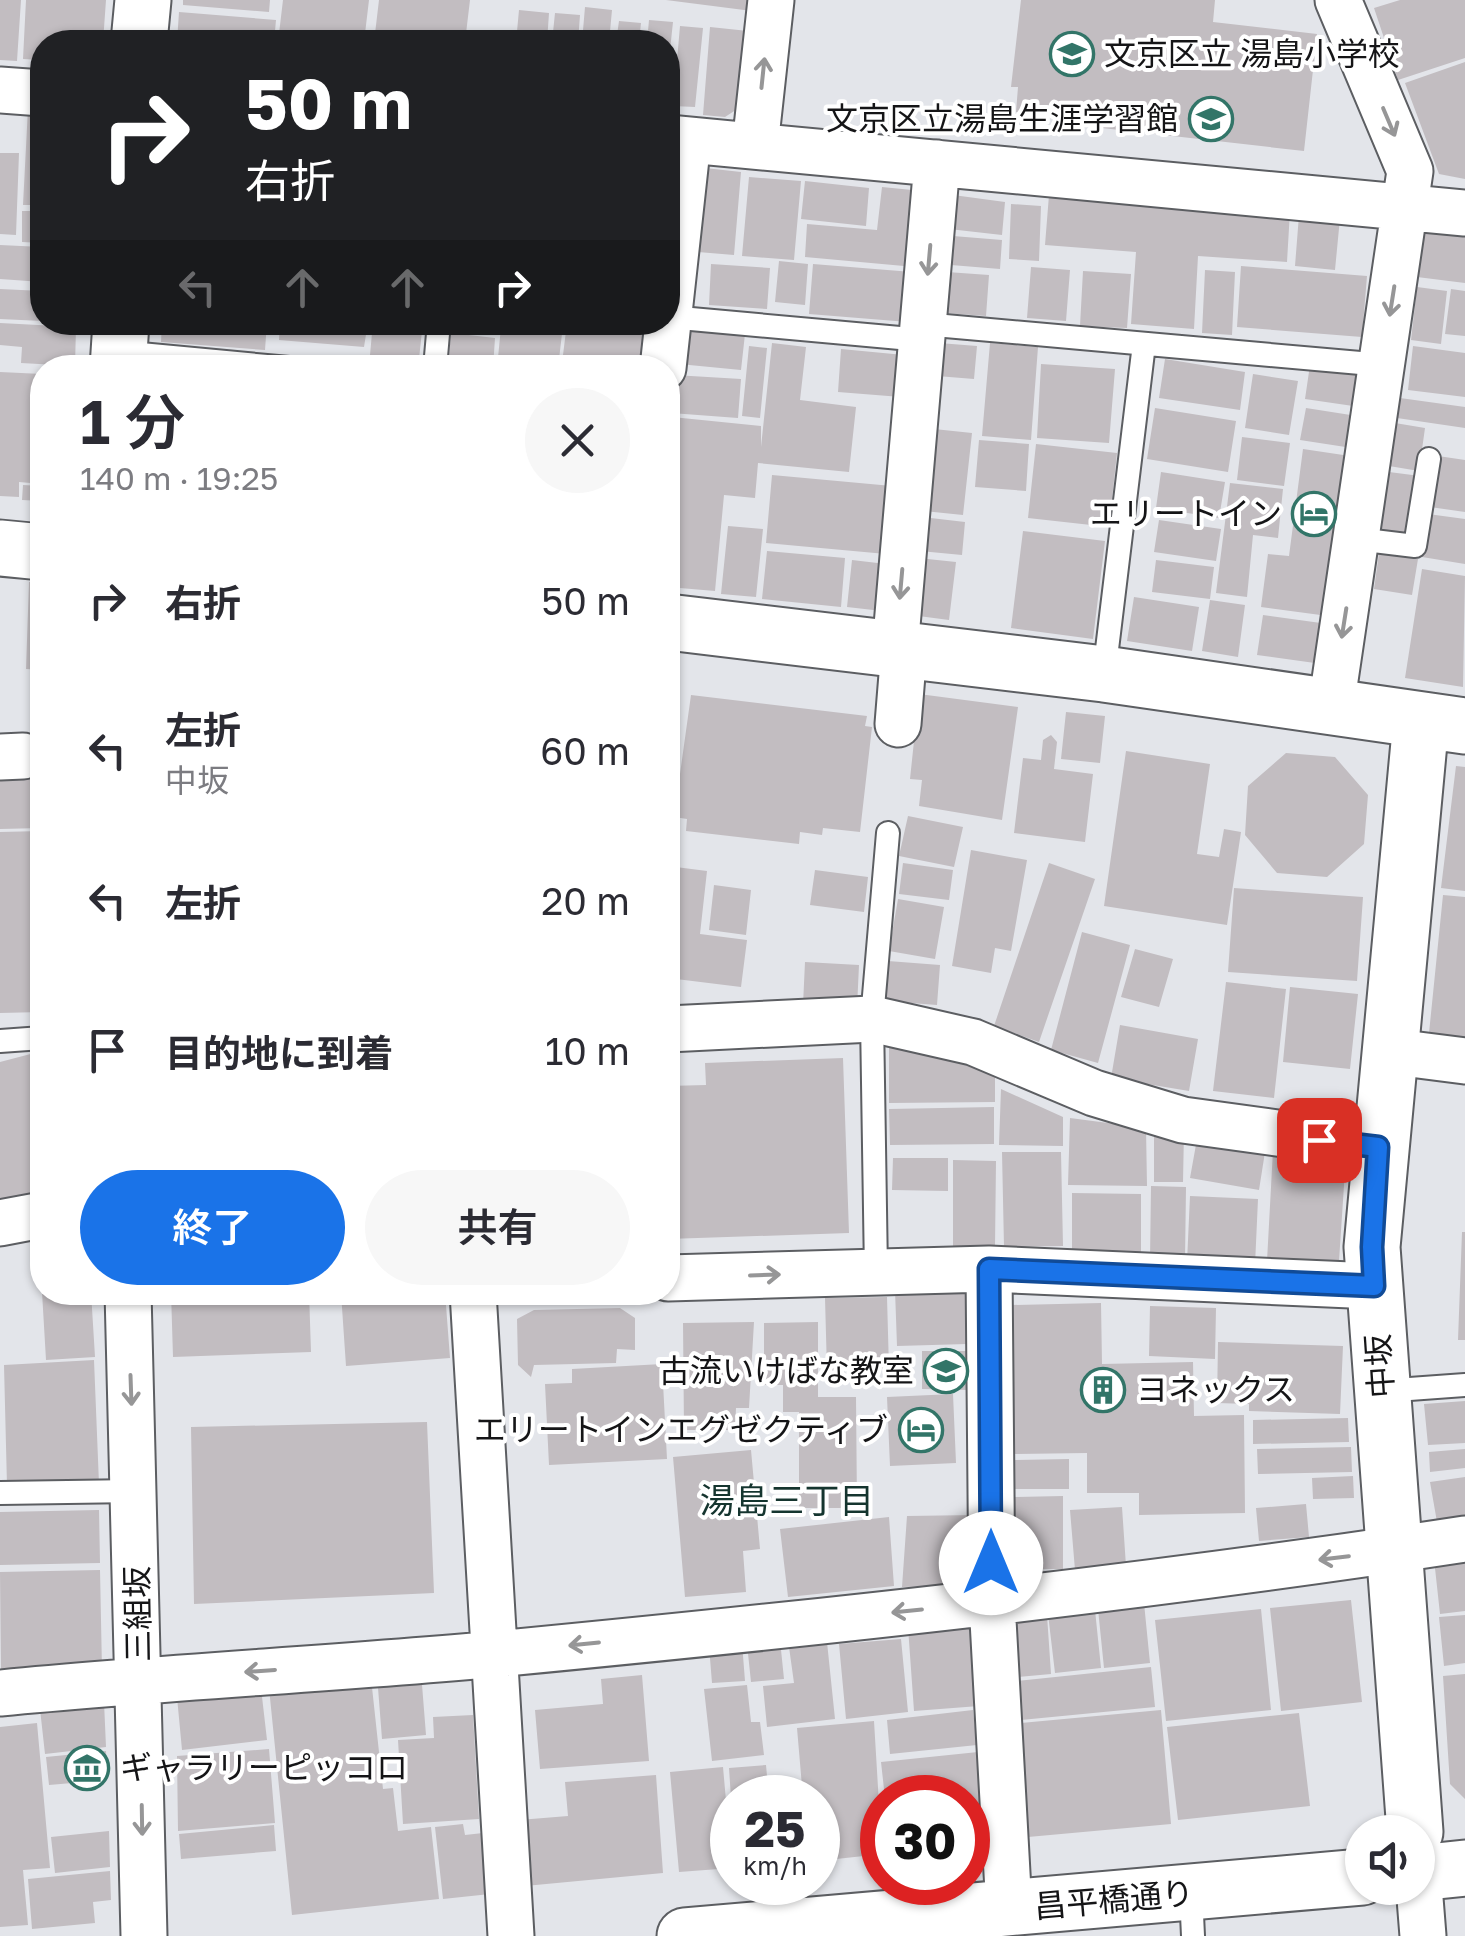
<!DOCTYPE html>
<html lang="ja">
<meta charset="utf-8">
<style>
:root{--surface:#fff;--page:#f7f7f7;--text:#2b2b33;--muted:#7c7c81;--accent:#1a73e8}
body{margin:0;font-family:"Golos Text","Noto Sans JP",sans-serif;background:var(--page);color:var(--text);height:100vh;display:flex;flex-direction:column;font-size:38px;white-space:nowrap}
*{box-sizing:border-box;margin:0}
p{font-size:32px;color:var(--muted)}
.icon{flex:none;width:55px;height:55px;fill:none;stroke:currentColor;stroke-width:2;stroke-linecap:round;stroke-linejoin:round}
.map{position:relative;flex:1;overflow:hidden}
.details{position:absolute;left:30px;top:355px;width:650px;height:950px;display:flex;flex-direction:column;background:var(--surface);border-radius:40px;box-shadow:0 2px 8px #0004}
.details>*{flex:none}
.guide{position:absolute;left:30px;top:30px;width:650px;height:305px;border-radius:40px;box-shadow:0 2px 8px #0004;background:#202124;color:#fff;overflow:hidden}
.controls{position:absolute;left:1345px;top:1815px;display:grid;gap:20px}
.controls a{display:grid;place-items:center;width:90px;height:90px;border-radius:50%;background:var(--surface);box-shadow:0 2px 8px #0004;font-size:50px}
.speed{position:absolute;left:710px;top:1775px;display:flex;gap:20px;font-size:50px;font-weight:700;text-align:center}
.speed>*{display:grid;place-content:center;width:130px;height:130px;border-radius:50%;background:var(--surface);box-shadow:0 2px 8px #0004;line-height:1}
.speed small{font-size:25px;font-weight:400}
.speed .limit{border:15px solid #d22;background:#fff;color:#111}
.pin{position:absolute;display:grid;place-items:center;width:85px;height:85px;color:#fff;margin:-42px;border-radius:20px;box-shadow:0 5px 15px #0006}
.me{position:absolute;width:110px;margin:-55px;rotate:0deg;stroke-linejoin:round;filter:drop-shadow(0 0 8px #0008)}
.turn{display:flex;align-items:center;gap:35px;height:210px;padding:0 50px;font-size:45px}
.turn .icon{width:130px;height:130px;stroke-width:2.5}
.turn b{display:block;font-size:70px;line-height:85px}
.lanes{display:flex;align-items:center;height:95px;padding:0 50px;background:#0003;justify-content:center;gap:50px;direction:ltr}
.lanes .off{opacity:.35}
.round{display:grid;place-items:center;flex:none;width:105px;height:105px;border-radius:52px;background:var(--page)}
.summary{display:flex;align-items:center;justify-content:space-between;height:170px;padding:0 50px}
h1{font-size:60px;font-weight:600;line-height:75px}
.cta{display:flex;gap:20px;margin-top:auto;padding:20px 50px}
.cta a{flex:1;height:115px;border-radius:60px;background:var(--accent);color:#fff;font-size:40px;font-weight:600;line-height:115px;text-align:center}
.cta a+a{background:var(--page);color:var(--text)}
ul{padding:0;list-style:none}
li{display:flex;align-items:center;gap:30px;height:150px;padding:0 50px}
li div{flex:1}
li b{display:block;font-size:38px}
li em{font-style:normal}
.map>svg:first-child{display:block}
.building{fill:#c2bdc1}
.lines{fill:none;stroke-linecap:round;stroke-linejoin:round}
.lane-casing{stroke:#5c5e62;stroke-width:26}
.street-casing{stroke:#5c5e62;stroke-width:49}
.secondary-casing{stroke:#5c5e62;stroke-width:59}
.lane{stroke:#fff;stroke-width:22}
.street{stroke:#fff;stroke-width:45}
.secondary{stroke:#fff;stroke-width:55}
.oneway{stroke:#969697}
.route-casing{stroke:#114b97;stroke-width:25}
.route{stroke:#1a73e8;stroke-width:18}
.labels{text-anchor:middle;stroke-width:8;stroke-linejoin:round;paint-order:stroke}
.poi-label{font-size:32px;fill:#151517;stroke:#fff;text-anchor:end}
.street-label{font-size:32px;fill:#151517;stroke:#fff}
.neighbourhood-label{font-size:35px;fill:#15352f;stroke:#fff}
</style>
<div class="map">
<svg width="1465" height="1936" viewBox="0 0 1465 1936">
<rect width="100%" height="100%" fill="#e3e5ea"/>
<path class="building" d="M0,0H21L17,61L0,60Z
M26,0H106L103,42H42V60L23,59Z
M183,0H270L269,12L183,5Z
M283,0H369L364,42H278Z
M379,0H470L465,42H374Z
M666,0H753L752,11Z
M1021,0H1215L1213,22L1317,34L1304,151L1102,128L1066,123V117L1016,112L1018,87H1011Z
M1400,0H1465V58L1398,80L1374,8Z
M585,7L612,10L609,42H582Z
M519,10L549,13L547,42H516Z
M179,12L276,20L274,42H177Z
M555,13L580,15L578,42H552Z
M649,20L673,22L670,50L668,42H647Z
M619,21L641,23L639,42H616Z
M680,26L703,28L695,107L673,106Z
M710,27L748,31L742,106L725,117L703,115Z
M1465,62V179L1439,174L1405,83Z
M28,108H42V205H23Z
M0,153H19L16,235L0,234Z
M705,168L741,172L734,255L698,252Z
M749,177L801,181L794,260L742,256Z
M805,181L869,188L866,226L801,219Z
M882,187L922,191L915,267L805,257L807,224L877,230Z
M953,195L1005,202L1002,235L949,229Z
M1049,195L1290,211L1287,262L1198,256L1194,329L1131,324L1136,252L1045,245Z
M1011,204L1041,206L1039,261L1009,259Z
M22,211H42V243L22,242Z
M1299,215L1340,218L1335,270L1295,266Z
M1423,230L1465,236V283L1417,277Z
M953,236L1002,240L1000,269L951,265Z
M0,245L42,247V282L0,279Z
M779,261L808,264L805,305L775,302Z
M711,264L770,268L767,309L709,305Z
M813,264L912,272L908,322L809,314Z
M1241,266L1367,276L1362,337L1237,327Z
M1031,267L1070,270L1066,321L1027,318Z
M1205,270L1235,272L1232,335L1202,333Z
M1083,271L1131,274L1127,328L1080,326Z
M947,272L989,275L986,316L944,313Z
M1417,287L1447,291L1441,344L1411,340Z
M0,289L42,291V321L0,319Z
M1451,289L1465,291V336L1445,334Z
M162,322H267L265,350L161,342Z
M280,322H368L364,347L279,340Z
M373,322H423L418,368L369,366Z
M0,323L76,327L75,366L21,363L22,347L0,345Z
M540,323L563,325L558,368H497L501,327L539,331Z
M567,323L649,332L646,364L563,355Z
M682,328L745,334L741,370L679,364Z
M451,333L495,338L493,368H448Z
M772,343L806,347L800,400L856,407L849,472L758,463L755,498L724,495L715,591L668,587L672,417L761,426V447Z
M939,343L977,346L974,379L937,376Z
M990,343L1038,347L1031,440L982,436Z
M749,346L767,348L760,418L742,416Z
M1413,346L1465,353V397L1408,390Z
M841,349L904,355L901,397L838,392Z
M567,359L623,365L622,368H566Z
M1165,359L1245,372L1240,410L1159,398Z
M1041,364L1115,369L1109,443L1037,438Z
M1310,365L1364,373L1360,407L1305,399Z
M0,372L42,374V484L19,482V497L0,496Z
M1253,374L1298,381L1289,435L1245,428Z
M674,375L741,379L738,418L671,413Z
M1400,398L1465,407V428L1397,418Z
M1155,408L1236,421L1228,472L1147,459Z
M1306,408L1357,416L1352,448L1300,440Z
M1395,423L1425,428L1419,471L1389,466Z
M934,429L972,433L963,515L924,511Z
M1242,437L1290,443L1284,486L1237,480Z
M979,440L1029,444L1026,491L975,487Z
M1036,444L1117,453L1109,527L1028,518Z
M1303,449L1350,456L1328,616L1261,607L1268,554L1289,556Z
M1438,456L1465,460V512L1430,507Z
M1161,472L1225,482L1219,518L1156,508Z
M1389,472L1420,476L1411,536L1380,532Z
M772,475L892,486L886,554L766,543Z
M1230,483L1283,489L1278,538L1253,535L1247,597L1216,593Z
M23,485L42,486V501L22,500Z
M1428,514L1465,519V564L1422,557Z
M922,517L965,522L962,555L920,551Z
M1159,520L1221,529L1216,561L1154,552Z
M728,526L763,529L756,597L721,594Z
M1023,531L1105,541L1093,639L1011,628Z
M767,551L845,558L841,607L762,599Z
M1379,553L1418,559L1412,595L1374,589Z
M918,558L956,562L949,620L911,615Z
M852,560L886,564L882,611L847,607Z
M1156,560L1214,567L1210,599L1152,592Z
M1422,569L1465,576L1463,687L1405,678Z
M29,582L42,583V670L26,669Z
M1134,597L1199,607L1192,651L1127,641Z
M1210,600L1245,605L1238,657L1202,651Z
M1263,615L1328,624L1322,664L1257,655Z
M919,694L1018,707L1002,820L919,806L922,780L910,779Z
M691,695L867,716L865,726L872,727L860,832L823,828L822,835L800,832L799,844L686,831L687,819L674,817Z
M1066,712L1105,716L1100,763L1061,759Z
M1051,735L1057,742L1054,769L1093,774L1085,842L1014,833L1023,758L1041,760L1043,740Z
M1126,751L1210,764L1197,854L1219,857L1224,829L1241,832L1227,925L1104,906Z
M1286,753L1335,757L1368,795L1364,844L1327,877L1277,873L1245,835L1248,786Z
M1456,766L1465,767V891L1441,888Z
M42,769V828L0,829V770Z
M908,816L963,827L954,867L899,856Z
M42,831V1012L0,1013V832Z
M971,850L1027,860L1011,951L995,948L991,973L952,966Z
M903,863L953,870L949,900L899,894Z
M1049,863L1095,879L1039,1042L994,1026Z
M668,866L707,871L700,934L747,940L741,987L668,978Z
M815,870L868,877L864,912L810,905Z
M714,885L751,890L746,935L709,930Z
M1234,888L1363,897L1357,981L1228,972Z
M1443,895L1465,897V1047L1428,1043Z
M898,899L944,907L935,959L889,951Z
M1082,932L1130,945L1098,1063L1051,1050Z
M1135,949L1173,959L1159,1007L1121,997Z
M888,961L940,965L937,1005L885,1001Z
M805,962L859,965L857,1008L803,1005Z
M1226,982L1286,989L1274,1098L1213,1091Z
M1290,987L1358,994L1350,1069L1283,1062Z
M1120,1025L1198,1039L1189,1091L1111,1078Z
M889,1046H921L995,1075V1102L889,1103Z
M42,1051V1194L0,1204V1062Z
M843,1058L849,1233L668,1239V1086L706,1085L705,1063Z
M1001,1089L1063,1117V1146L999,1145Z
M994,1107V1144L890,1145L889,1109Z
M1070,1118L1146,1128L1147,1186L1068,1185Z
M1154,1131H1184L1183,1182H1154Z
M1197,1139L1265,1152L1259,1190L1190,1178Z
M1273,1150L1346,1155L1339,1261H1267Z
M1002,1152H1061L1063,1246L1004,1247Z
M893,1158H948V1191L892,1190Z
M953,1160L996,1161L995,1246H953Z
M1151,1186L1186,1187L1185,1260H1150Z
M1072,1193L1141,1194V1254L1072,1253Z
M1190,1196L1258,1199L1255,1265L1187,1262Z
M1462,1232H1465V1340H1458Z
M966,1288L967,1344L897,1346L895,1290Z
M42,1292H91L95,1357L46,1360Z
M171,1292H309L311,1352L173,1357Z
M346,1292H445L450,1358L346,1366L341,1293Z
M887,1297L889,1369L827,1371L825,1298Z
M1101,1303L1102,1364L1193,1362L1194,1416L1244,1415L1245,1513L1139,1515V1493H1087V1453L1012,1454V1305Z
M1150,1306L1216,1308L1215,1359L1149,1356Z
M620,1308L635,1318V1350L617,1349L616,1363L534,1365L531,1377L518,1365L517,1319L534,1310Z
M754,1322L749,1408H736L735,1430H684L683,1323Z
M818,1322V1397H856L857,1508H799V1412H783V1385H764V1323Z
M1218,1342L1343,1346L1340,1414L1249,1411V1404L1217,1403Z
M922,1351H968V1390L922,1389Z
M94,1360L99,1484L7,1486L4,1365Z
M662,1364L667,1459L549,1465L545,1384L572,1383V1369Z
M953,1394L956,1463L890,1466L887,1397Z
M1465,1401V1443L1428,1445L1424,1404Z
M1348,1418L1349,1442L1253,1444V1420Z
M427,1422L434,1593L194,1604L191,1427Z
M1351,1447L1352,1472L1258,1474L1257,1449Z
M1465,1449V1468L1430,1472L1429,1452Z
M751,1450L760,1549L743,1551L746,1592L685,1597L673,1457Z
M1069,1459V1489H1011V1460Z
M1353,1476L1354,1498L1313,1499L1312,1478Z
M1465,1477V1518L1437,1522L1430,1482Z
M1063,1496V1569H1012V1497Z
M1306,1504L1309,1537L1259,1541L1256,1508Z
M1122,1507L1126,1566L1075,1570L1070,1510Z
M99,1510L100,1563L0,1565V1512Z
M975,1515L974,1585L902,1587L907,1516Z
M889,1517L894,1586L788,1597L780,1529Z
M1465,1556V1611L1440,1614L1434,1559Z
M100,1570L102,1670L1,1671L0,1572Z
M1351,1600L1362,1702L1281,1711L1270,1608Z
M1144,1603L1150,1663L1104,1668L1098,1609Z
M1261,1609L1271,1710L1166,1721L1155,1620Z
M1095,1610L1101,1668L1055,1673L1048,1614Z
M1047,1615L1051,1674L1018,1677L1014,1619Z
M1465,1615V1663L1444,1666L1439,1617Z
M973,1622L979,1706L914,1711L908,1627Z
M901,1639L908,1712L846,1719L839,1644Z
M780,1640L784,1679L751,1682L747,1644Z
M827,1642L835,1719L767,1727L763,1686L794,1683L789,1647Z
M742,1643L745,1681L712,1683L709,1646Z
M1151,1667L1155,1707L1021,1720L1017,1681Z
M421,1672L426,1735L382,1739L377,1675Z
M1465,1674V1799L1450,1784L1443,1676Z
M642,1675L649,1761L540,1769L535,1710L603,1704L601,1679Z
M371,1678L383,1789L393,1788L398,1831L431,1827L439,1899L292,1915L269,1688Z
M747,1685L751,1722H760L764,1755L712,1761L704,1689Z
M261,1688L267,1740L182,1750L177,1697Z
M104,1702L106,1747L45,1754L40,1709Z
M973,1710L977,1745L890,1754L887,1720Z
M1161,1710L1171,1824L1028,1837L1021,1723Z
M1299,1713L1310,1806L1178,1820L1167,1727Z
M473,1715L479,1819L403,1824L398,1740L434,1738L433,1717Z
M874,1721L882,1854L818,1861V1798H803L797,1728Z
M37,1723L50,1868L23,1870L28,1925L0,1927V1727Z
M269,1749L275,1823L178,1831L177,1756Z
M106,1751L107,1780L49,1785L46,1757Z
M978,1752L987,1846L968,1848V1798H885L881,1762Z
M766,1765L769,1798H731L729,1768Z
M723,1767L732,1868L679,1872L670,1772Z
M656,1775L663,1873L525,1886L519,1820L568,1816L565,1782Z
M463,1824L465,1835L483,1833L490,1894L443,1899L435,1827Z
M274,1825L276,1851L181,1859L179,1834Z
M109,1831L110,1867L55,1873L51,1837Z
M110,1871L111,1900L93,1902L95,1923L32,1929L28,1879Z"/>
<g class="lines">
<defs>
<path id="lane" d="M669,317L922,340
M923,324L1383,365
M119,352L289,368
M435,368L439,322
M1357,539L1415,546L1429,459
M1104,674L1144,344
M0,1041L42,1038
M876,1272L872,1019L888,833
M1382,1391L1465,1385
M0,1493L135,1491
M1191,1893L1193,1936"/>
<path id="street" d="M0,90L42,93
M668,138L1465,213
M755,146L771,0
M663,368L688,140
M895,649L937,163
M1331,707L1410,171L1338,0
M898,724L904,650
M0,757L23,756
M668,1029L872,1019L973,1042L1094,1093L1183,1120L1378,1147
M1387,1051L1465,1061
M0,1223L42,1215
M989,1269L992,1602L1009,1909
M668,1278L989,1269L1374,1286
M128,1292L144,1936
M473,1292L511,1936
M0,1693C165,1677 332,1669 497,1654C820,1623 1144,1588 1465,1539
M1418,1873L1423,1936"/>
<path id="secondary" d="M139,42L143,0
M118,368L121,322
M0,548L42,552
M668,622L1104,674L1465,726
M1415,1832L1372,1247L1421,721
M1418,1873L1465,1868
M685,1936L1362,1877"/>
</defs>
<use href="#lane" class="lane-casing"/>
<use href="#street" class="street-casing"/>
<use href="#secondary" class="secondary-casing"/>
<use href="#lane" class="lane"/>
<use href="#street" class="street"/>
<use href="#secondary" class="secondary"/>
</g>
<defs><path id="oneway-shaft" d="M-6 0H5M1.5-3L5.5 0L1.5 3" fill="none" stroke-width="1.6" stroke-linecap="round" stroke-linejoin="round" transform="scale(2.5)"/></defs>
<g class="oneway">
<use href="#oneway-shaft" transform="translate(763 73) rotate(-84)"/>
<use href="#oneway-shaft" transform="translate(1389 122) rotate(67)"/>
<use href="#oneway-shaft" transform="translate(929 260) rotate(95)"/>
<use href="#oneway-shaft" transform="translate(1392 301) rotate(99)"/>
<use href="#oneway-shaft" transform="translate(901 584) rotate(95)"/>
<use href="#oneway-shaft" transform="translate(1344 623) rotate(99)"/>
<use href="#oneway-shaft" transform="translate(765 1275) rotate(-2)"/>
<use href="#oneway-shaft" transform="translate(131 1390) rotate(88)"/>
<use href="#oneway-shaft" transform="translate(1334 1558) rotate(173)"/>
<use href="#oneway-shaft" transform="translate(907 1611) rotate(174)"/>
<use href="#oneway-shaft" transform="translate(584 1644) rotate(174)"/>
<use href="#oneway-shaft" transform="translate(260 1671) rotate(176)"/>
<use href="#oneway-shaft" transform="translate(142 1820) rotate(89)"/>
</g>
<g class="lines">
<defs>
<path id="route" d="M991,1563L989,1269L1374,1286L1372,1247L1378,1147L1319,1140"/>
</defs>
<use href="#route" class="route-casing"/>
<use href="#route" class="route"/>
</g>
<defs>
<symbol id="school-ring" viewBox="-11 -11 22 22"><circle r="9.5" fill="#fff" stroke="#327568" stroke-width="1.5"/><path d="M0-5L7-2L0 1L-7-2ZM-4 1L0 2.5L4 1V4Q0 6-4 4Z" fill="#327568"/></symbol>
<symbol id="hotel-ring" viewBox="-11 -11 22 22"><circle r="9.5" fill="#fff" stroke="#327568" stroke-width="1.5"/><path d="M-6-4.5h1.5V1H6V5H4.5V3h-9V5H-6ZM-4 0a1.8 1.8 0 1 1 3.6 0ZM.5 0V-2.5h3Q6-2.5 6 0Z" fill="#327568"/></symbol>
<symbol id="building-ring" viewBox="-11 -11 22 22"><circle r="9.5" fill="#fff" stroke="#327568" stroke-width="1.5"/><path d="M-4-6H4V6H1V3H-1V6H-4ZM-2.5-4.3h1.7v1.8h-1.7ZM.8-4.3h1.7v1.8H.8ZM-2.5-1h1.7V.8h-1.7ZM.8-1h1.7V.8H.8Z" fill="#327568"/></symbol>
<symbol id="museum-ring" viewBox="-11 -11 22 22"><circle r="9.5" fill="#fff" stroke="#327568" stroke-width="1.5"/><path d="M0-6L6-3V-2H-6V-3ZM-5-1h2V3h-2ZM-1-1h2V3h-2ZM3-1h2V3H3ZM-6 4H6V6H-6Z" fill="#327568"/></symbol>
</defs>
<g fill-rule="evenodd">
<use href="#school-ring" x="1047" y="29" width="50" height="50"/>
<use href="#school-ring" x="1186" y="94" width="50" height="50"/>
<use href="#hotel-ring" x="1289" y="489" width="50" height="50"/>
<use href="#school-ring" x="921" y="1346" width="50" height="50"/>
<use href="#building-ring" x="1078" y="1365" width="50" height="50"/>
<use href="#hotel-ring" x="896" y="1405" width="50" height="50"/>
<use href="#museum-ring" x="62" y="1743" width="50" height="50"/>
</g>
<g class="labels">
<g class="poi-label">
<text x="1104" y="65" text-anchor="start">文京区立 湯島小学校</text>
<text x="1178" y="130">文京区立湯島生涯学習館</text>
<text x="1282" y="525">エリートイン</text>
<text x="914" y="1382">古流いけばな教室</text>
<text x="1136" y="1401" text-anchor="start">ヨネックス</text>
<text x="888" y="1441">エリートインエグゼクティブ</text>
<text x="120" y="1779" text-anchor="start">ギャラリーピッコロ</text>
</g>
<g class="street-label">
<text transform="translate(1380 1366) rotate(-94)" y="11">中坂</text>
<text transform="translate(138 1614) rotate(-91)" y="11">三組坂</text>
<text transform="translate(1114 1900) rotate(-5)" y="11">昌平橋通り</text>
</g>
<g class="neighbourhood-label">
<text x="787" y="1513">湯島三丁目</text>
</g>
</g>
</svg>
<div class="controls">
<a><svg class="icon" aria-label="sound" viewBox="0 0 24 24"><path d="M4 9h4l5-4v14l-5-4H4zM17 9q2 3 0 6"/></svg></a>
</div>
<div class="speed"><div>25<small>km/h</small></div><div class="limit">30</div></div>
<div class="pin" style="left:1319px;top:1140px;background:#d93025"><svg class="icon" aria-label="arrive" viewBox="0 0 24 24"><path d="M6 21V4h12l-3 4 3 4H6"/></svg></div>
<svg class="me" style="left:991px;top:1563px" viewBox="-20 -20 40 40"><circle r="19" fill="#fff"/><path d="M0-13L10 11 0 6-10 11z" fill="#1a73e8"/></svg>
<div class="guide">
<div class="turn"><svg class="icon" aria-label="right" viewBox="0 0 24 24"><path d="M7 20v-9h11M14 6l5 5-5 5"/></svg><div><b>50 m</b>右折</div></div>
<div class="lanes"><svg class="icon off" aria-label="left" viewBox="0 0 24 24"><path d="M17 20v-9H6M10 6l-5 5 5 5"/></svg><svg class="icon off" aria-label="ahead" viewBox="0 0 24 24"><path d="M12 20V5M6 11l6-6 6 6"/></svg><svg class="icon off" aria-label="ahead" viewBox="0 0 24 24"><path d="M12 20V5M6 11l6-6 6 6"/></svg><svg class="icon" aria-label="right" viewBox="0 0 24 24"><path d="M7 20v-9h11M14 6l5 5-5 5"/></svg></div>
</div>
<section class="details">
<div class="summary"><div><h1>1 分</h1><p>140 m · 19:25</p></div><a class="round"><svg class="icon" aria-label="close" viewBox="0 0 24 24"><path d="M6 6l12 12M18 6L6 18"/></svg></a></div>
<ul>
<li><svg class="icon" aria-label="right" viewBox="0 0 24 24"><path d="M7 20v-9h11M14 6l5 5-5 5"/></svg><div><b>右折</b></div><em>50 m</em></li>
<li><svg class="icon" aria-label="left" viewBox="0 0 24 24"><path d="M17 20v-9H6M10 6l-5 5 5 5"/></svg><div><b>左折</b><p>中坂</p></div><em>60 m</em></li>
<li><svg class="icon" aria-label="left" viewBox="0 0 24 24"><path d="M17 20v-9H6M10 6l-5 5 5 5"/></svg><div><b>左折</b></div><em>20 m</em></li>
<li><svg class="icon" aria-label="arrive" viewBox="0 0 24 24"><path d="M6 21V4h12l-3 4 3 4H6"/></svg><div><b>目的地に到着</b></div><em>10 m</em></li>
</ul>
<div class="cta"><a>終了</a><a>共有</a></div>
</section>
</div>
